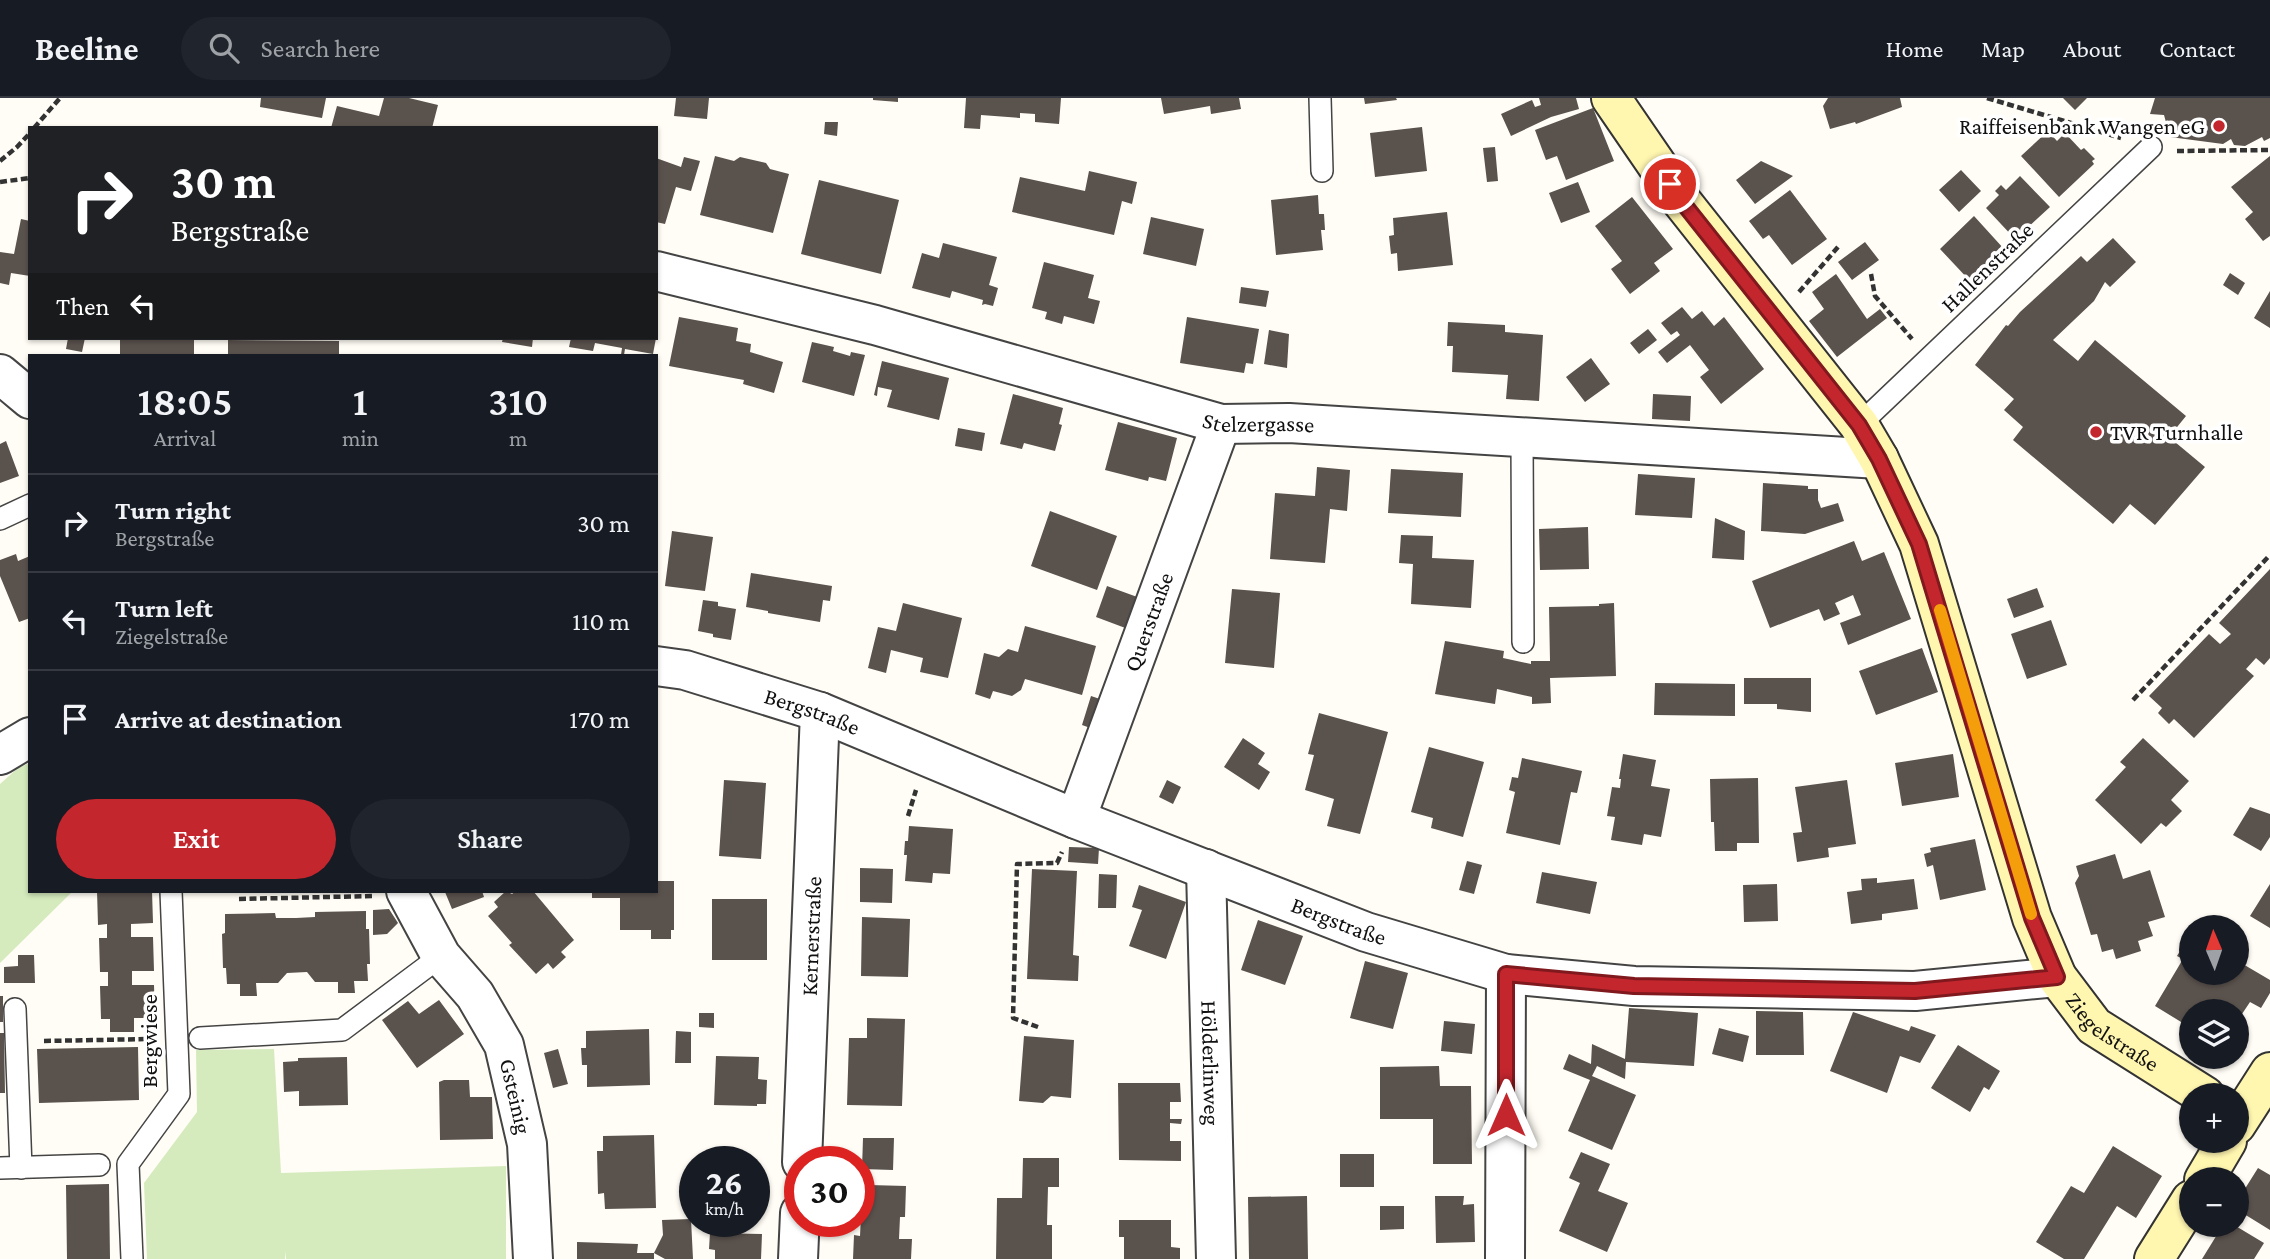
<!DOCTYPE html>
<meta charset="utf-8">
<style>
:root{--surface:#171b24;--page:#20242c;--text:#f1f3f6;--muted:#9ea1a6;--line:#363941;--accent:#c4262e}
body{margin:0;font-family:"Crimson Pro",serif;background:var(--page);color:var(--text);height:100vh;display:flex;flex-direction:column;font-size:26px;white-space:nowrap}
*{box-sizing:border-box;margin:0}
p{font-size:23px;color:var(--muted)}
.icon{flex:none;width:38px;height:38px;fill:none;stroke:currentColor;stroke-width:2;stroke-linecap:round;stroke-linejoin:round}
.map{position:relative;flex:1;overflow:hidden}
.details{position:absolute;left:28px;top:256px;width:630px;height:539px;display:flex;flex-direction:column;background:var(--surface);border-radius:0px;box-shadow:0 2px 5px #0004}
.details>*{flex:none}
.hud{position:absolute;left:28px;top:28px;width:630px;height:214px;border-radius:0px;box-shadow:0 2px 5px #0004;background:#202124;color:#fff;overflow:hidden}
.needle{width:46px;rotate:358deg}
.tools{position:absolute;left:2179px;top:817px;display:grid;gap:14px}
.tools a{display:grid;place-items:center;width:70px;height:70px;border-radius:50%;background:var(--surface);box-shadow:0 2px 5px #0004;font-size:35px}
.speed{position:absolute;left:679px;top:1048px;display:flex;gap:14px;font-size:35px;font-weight:700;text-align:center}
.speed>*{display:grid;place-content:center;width:91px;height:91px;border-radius:50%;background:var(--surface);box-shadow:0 2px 5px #0004;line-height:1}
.speed small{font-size:18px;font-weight:400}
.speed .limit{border:10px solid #d22;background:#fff;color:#111}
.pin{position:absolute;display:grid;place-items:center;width:60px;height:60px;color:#fff;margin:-30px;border:4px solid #fff;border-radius:50%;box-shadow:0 2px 7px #0007}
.me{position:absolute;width:77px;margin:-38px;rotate:0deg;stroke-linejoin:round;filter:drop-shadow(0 0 5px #0008)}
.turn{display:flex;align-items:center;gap:24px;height:147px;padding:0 28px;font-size:32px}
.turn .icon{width:91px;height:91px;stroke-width:2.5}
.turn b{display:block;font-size:49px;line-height:60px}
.then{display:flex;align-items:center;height:66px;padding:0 28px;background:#0003;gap:14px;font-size:26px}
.eta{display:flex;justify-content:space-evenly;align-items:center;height:119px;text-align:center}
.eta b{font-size:42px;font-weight:600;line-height:49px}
.primary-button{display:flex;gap:14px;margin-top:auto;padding:14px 28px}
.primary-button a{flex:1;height:80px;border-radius:42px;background:var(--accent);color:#fff;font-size:28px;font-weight:600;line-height:80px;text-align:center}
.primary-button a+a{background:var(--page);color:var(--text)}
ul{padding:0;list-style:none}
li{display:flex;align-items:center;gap:21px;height:98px;padding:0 28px;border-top:2px solid var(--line)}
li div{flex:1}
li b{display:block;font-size:26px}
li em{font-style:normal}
header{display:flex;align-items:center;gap:42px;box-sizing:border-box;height:98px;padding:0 35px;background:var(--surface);border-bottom:2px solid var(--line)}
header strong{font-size:33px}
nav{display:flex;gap:38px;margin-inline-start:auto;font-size:24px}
.search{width:490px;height:63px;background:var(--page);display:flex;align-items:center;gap:18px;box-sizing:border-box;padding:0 24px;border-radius:38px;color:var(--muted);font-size:26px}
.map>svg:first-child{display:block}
.green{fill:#d5ebbd}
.building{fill:#5a524d}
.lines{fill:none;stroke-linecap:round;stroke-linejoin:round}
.lane-casing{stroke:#444;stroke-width:24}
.street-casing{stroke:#444;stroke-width:42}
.secondary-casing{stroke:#333;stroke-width:42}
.path{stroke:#333;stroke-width:4.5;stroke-dasharray:7 3.5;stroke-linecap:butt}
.lane{stroke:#fff;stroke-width:21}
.street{stroke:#fff;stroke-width:38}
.secondary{stroke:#fff6b0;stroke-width:38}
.route-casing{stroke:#7f191e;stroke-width:18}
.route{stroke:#c4262e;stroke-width:12}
.slow{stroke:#f59e0b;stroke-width:12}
.poi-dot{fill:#c4262e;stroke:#fff;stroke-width:2.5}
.labels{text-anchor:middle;stroke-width:7;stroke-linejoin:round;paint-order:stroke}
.poi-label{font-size:23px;fill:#111;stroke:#fff;text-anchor:end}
.street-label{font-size:23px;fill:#111;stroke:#fff}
</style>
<header>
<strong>Beeline</strong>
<div class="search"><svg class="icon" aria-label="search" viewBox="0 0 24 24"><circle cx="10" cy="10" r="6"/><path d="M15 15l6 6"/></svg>Search here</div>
<nav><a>Home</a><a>Map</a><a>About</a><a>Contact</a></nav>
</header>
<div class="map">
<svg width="2270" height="1161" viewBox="0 0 2270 1161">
<rect width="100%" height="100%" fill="#fffdf5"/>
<path class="green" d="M30,665V793H73L0,865V686L18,670Z
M274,951L281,1075L506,1068V1161H286L285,1153V1161H147L144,1085L197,1014L196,952Z"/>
<path class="building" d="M261,0H326L322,20L260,9Z
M384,0H409L438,7L432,30H331L337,8L379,18Z
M676,0H709L707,21L674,18Z
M873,0H898V4L873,2Z
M966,0H1061L1059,26L1035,24V16L1020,15V20L981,17L980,31L964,30Z
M1161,0H1239L1241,11L1211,16L1210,8L1164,16Z
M1364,0H1396L1397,2L1365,6Z
M1539,0H1576L1579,11L1551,19L1511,38L1501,16L1532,2L1535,9L1541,7Z
M1828,0H1900L1902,9L1856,26L1855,24L1830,31L1823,8Z
M2063,0H2087L2075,12Z
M2155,0H2270V40L2264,43L2262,39L2245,48L2234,47L2231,41L2223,46L2170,39L2164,17L2150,16Z
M1593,10L1614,63L1566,82L1557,58L1546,62L1535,32Z
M825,24H838L837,38L824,36Z
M1422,29L1427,73L1375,79L1370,35Z
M2048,33L2057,43L2065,35L2081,52L2084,50L2095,61L2092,63L2094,66L2059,99L2021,58Z
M1495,49L1498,83L1487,84L1483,50Z
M715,58L734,63L740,59L766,65L770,71L789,76L773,135L700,117Z
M2270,58V138L2263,143L2245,121L2253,114L2231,89Z
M684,59L700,63L691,93L676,89L665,126L656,124V60L681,69Z
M1761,63L1793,78L1755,106L1736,82Z
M1961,72L1981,93L1959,114L1939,92Z
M1089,73L1137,84L1132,106L1122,103L1114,137L1012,114L1020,79L1085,93Z
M2020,78L2050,109L2015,141L1986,110L1999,97L1995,93L2001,87L2006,92Z
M819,82L899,102L881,176L801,156Z
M1578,84L1590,114L1561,125L1549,95Z
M1790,92L1827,141L1792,167L1769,137L1763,141L1749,123Z
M1318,97L1319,116H1324L1325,132H1321L1323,152L1276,157L1271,102Z
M1632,99L1673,151L1654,165L1660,173L1630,196L1611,171L1622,163L1595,128Z
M1447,114L1453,167L1398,173L1397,155L1391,156L1389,138L1394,137L1393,120Z
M1974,118L2004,151L1970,183L1940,151Z
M1151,119L1204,131L1196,168L1143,156Z
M21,121L30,123V178L11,175L9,187L0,185V154L14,156Z
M2113,140L2136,164L2110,189L2105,184L2094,203L2053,242L2078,263L2095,242L2186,318L2169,339L2205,369L2155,427L2130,406L2113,426L2013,342L2023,329L2004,312L2014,301L1975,267L2006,227L2008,228L2020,214L2081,158L2087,164Z
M1865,144L1879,162L1852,182L1838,164Z
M943,145L997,159L989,187L998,190L993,208L985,206L982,207L983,202L952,193L950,200L912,190L922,155L939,160Z
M1044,164L1094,177L1088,200L1100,203L1094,226L1064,218L1062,226L1045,221L1047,214L1032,210Z
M2230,175L2245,185L2238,197L2223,187Z
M1836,176L1867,221L1880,211L1887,220L1837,259L1809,223L1824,211L1812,194Z
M1241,189L1269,193L1266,209L1239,205Z
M2270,193V230L2254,220Z
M1682,209L1692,221L1702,213L1714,228L1724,219L1764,271L1721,306L1700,279L1709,272L1690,247L1667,265L1658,254L1680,237L1677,233L1671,237L1661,225Z
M679,219L738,230L736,243L751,246L750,254L783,264L774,295L743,286L744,282L669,268Z
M1187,219L1259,231L1253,266L1246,265L1244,275L1180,265Z
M1448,224L1505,227V234L1543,237L1539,303L1506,301L1508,277L1452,274L1453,248H1447Z
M1648,231L1657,242L1639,256L1630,245Z
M1269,232L1289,236L1287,270L1264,266Z
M68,240H85L82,254L66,251Z
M120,240H194V257H120Z
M503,240H533L532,249L502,244Z
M571,240H656L653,256L625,251L624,257H621L622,250L595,245L593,253L569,249Z
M228,242L339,243V257H228Z
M812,244L834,249L833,253L850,258L851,254L865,257L854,298L802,284Z
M1591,260L1610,286L1585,304L1566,279Z
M882,263L949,280L939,322L887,309L892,292L878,289L877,298L874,297Z
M1013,296L1063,310L1059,326L1062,327L1055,353L1024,345L1022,351L1000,346Z
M1653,296L1691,298L1690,323L1652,321Z
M1118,324L1177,340L1166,383L1149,379L1148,383L1105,372Z
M958,330L985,335L982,353L955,348Z
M6,343L19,378L0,385V346Z
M1317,369L1350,372L1347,413L1330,411L1325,465L1270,461L1275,395L1315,398Z
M1391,371L1463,375L1461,419L1388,415Z
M1638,376L1695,380L1692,420L1635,417Z
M1763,385L1808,388V391H1818V402L1821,410L1838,405L1844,423L1805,436L1761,433Z
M1050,413L1117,438L1097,492L1031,468Z
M1715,420L1745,433L1744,462L1712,460Z
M1588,429L1589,471L1540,472L1539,431Z
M672,433L713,439L705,493L665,488Z
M1401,437L1433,438L1432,460L1474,462L1471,510L1411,506L1413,466L1399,465Z
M1854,443L1862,463L1884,454L1911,521L1848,547L1840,525L1861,517L1853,497L1835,505L1840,516L1824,523L1819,511L1770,530L1752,483Z
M16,456L18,463L30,458V520L19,524L0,478V462Z
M2270,471V560L2264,567L2256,560L2246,571L2254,578L2194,640L2174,621L2169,626L2158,615L2162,610L2149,598L2209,536L2220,546L2231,536L2219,525Z
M751,475L832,488L830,503L823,502L820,524L768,515V513L746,509Z
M1107,488L1140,500L1128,531L1096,519Z
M2037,490L2044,509L2014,520L2007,501Z
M1232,491L1280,495L1274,570L1225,565Z
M703,502L718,504V508L736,511L731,542L713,539V536L698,533Z
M903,505L962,520L948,580L920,574L923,560L891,552L886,575L868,570L878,529L896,533Z
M1614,505L1616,578L1550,580L1551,605L1532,606V599L1497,591L1495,606L1435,596L1445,543L1504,553L1503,560L1531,566V563H1550L1549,509L1599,508V506Z
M2051,522L2067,567L2027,581L2011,536Z
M1025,528L1096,548L1082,597L1025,581L1021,592L1012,598L993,593L990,601L975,596L984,555L999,559L1008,551L1018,554Z
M1922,550L1938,594L1876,617L1859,573Z
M1744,580H1811V614L1777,611V606H1744Z
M1655,585L1735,586V618L1654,617Z
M1091,598L1106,603L1096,632L1082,627Z
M1319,615L1388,634L1360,736L1327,728L1334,701L1305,692L1314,657L1308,656Z
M1243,640L1265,655L1258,666L1270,674L1259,692L1224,669Z
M2143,640L2189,683L2171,702L2182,713L2166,729L2161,725L2141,746L2095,702L2126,669L2120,664Z
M1429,649L1484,664L1463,739L1431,730L1433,720L1411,714Z
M1623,656L1656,662L1651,688L1670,691L1661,739L1644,736L1642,747L1611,742L1615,719L1607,718L1612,689L1620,690L1621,681H1619Z
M1953,656L1959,699L1902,708L1895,665Z
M1522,660L1582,673L1577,695L1571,694L1560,747L1506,735L1515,694L1509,692L1512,679L1518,680Z
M1758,680L1759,745H1737V753H1715L1714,724H1711L1710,681Z
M724,682L766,685L761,761L719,758Z
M1167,682L1181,689L1173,706L1159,699Z
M1847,682L1856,746L1828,750L1829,759L1797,764L1793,735L1802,734L1795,689Z
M2250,709L2270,716V739L2261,753L2233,737Z
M909,728L953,731L950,776L933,775L932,785L905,783L907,757H904L905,743H908Z
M1975,741L1986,792L1940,802L1933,767L1927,769L1924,756L1931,754L1930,750Z
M1069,749L1099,750L1098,766L1068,764Z
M2115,756L2123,781L2150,772L2165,819L2148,824L2153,838L2138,843L2141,853L2116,861L2113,851L2102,854L2097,836L2091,837L2075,785L2079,778L2076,768Z
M1467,763L1482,767L1474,796L1459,792Z
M860,770L893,771L892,805L860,804Z
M1032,771L1077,773L1073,857L1079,858L1078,883L1027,881Z
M1542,774L1597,784L1590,816L1536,805Z
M1099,776L1117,777L1116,810H1098Z
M1877,780V785L1914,781L1918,811L1882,816V822L1851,826L1847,794L1862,792L1861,781Z
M656,783H674V832H671V841H651V832H620V800H592V793H656Z
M1777,786L1778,823L1744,824L1743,787Z
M2270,786V830L2250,818Z
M1139,787L1186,804L1166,861L1129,848L1142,812L1132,809Z
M97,793H152L153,825L131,826V839H153L154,873H132V887H154L155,920H134V934H110V921H101L100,888H108V874H100L99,840H107V826L98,827Z
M447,793H482L484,799L452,811L445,794Z
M506,793L512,796L516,793H533L574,842L561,854L566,859L553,871L548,865L536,876L509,847L512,845L488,818L498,809L494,804Z
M712,801H767V862H712Z
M389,811L398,825L387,836L373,837V812Z
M366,813V831H369L370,866H367L368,883H354L355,895H338V884H315L307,874L287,875L278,885H256L257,898H240V886H227L226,870H223L222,836L225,835V816L275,815L276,820H296L315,819V814Z
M862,819L910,821L908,879L861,878Z
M1258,822L1303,838L1285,887L1241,872Z
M2185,845L2191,848V875H2236V862L2270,882V895L2261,910L2250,904L2242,916L2231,910L2229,914H2191L2186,927L2155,908L2183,861L2177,858Z
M18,857H34L35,885H4V869L18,868Z
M1365,863L1408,875L1393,931L1350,920Z
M0,898H3V924H0Z
M439,902L464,936L417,970L382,922L408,903L419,916Z
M1629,910L1698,915L1694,968L1626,964L1625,981L1597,968L1592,978L1636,997L1612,1052L1568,1033L1590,982L1563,971L1569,956L1591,966L1592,946L1625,961Z
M1756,913L1803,914L1804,957H1756Z
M1853,914L1909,933L1911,928L1936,937L1920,965L1900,958L1887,995L1830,973Z
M699,915H714V930L699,929Z
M867,920L905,921L902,1008L847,1007L849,940H867Z
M1444,923L1475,926L1472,956L1441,953Z
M1719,930L1749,938L1743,964L1712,956Z
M649,931L650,987L587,989V967H582L581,950H586V933Z
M676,933L691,934V965H675Z
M0,935H4L5,995H0Z
M1024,938L1074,942L1071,1000L1051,998L1043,1005L1019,1003Z
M1958,947L2000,973L1989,992L1984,989L1970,1014L1931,990Z
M138,949L139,1002L39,1005L37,951Z
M558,951L568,986L553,990L544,955Z
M716,958L759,959L758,981L767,982L766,1006H757V1008L714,1007Z
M347,959L348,1007L299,1008V993L284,994L283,964L298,963V960Z
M1439,968L1440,988H1471L1472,1066H1433V1021H1380V969Z
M444,982H469L470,999H492L493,1041L440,1042L439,984Z
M1118,985H1180L1181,1004H1170V1021H1182L1181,1026L1170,1025V1043H1181V1063L1119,1062Z
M654,1037L656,1110L605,1111L604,1095L598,1096L597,1053H603V1038Z
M863,1040H894L893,1072L862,1071Z
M2113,1048L2162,1078L2136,1120L2117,1108L2084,1161H2064L2036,1144L2071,1088L2084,1095Z
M1581,1054L1610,1066L1598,1093L1628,1105L1607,1154L1559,1133L1580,1085L1569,1080Z
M1340,1056H1374V1089H1340Z
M1023,1060H1059V1089H1048L1047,1127H1052V1161H996L997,1100H1022Z
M2258,1070L2270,1077V1132L2236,1111V1105Z
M109,1086L110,1161H67L66,1087Z
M869,1087L906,1088L905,1119H900L899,1141H912L911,1161H853L854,1137L860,1138L861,1118H868Z
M1307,1098L1308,1161H1249L1248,1099Z
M1435,1098H1464L1463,1107L1474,1106L1475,1144L1436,1145Z
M1380,1108H1404V1131L1380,1132Z
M691,1121L693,1161H665L654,1155L663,1137L662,1122Z
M1119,1122H1171V1149L1180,1150V1161H1124V1139H1119Z
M2223,1127H2234L2264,1145L2254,1161H2202Z
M710,1135L762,1136L761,1161H715V1152L709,1151Z
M577,1144L638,1146L637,1155H654V1161H577Z"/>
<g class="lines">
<defs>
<path id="lane" d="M1320,0L1322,73
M1859,327L2151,49
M1522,340L1523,544
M0,421L30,407
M15,911L21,1070
M200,940L342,932L441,858
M0,1070L99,1067
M132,1161L128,1066L179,996L171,793"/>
<g id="street">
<path id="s1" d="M656,173L875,227L1221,326L1289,325L1879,361"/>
<path d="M0,276L30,301"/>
<path id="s2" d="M656,568L685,572L820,614L1076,721L1366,834L1506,876L1634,888L1915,893L2057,879"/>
<path d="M0,657L30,639"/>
<path id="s3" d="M1076,721L1221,326"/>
<path id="s4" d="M1206,771L1216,1161"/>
<path id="s5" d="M406,793L441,858L475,897L504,947L527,1046L533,1161"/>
<path id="s6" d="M802,1064L820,614"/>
<path d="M798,1161L800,1115"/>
<path d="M1505,1161L1506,876"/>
</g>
<g id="secondary">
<path id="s7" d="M1611,0L1683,105L1859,327L1879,361L1919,446L2032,820L2057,879L2094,928L2205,998"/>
<path d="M2236,1027L2270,974"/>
<path d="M2204,1082L2227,1043"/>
<path d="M2154,1161L2191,1102"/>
</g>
</defs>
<use href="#lane" class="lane-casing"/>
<use href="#street" class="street-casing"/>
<use href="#secondary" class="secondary-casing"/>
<path class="path" d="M1987,0L2121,40
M34,30L60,0
M2177,53L2270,52
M0,63L17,49L30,35
M0,84L30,80
M1871,176L1875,198L1912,241
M1799,194L1838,149
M2133,602L2270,457
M908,718L916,692
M239,801L372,798
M1038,929L1013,920L1017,766L1057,765L1062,754
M44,943L150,941"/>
<use href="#lane" class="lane"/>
<use href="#street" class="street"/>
<use href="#secondary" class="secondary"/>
</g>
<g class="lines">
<defs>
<path id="route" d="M1506,1017V876L1634,888L1915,893L2057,879L2032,820L1919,446L1879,361L1859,327L1683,105L1670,86"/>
</defs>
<use href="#route" class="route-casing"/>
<use href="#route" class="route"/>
<path class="slow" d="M1940,512L2031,816"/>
</g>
<g class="poi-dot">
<circle cx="2219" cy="28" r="7"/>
<circle cx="2096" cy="334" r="7"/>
</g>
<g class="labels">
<g class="poi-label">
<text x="2205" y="36">Raiffeisenbank Wangen eG</text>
<text x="2110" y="342" text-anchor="start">TVR Turnhalle</text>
</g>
<g class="street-label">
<text transform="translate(1987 169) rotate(-44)" y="8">Hallenstraße</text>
<text dy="8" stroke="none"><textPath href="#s1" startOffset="623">Stelzergasse</textPath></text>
<text dy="8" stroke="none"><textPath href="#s3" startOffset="210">Querstraße</textPath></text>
<text dy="8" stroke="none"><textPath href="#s2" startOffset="163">Bergstraße</textPath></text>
<text dy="8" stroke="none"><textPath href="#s2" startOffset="730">Bergstraße</textPath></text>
<text dy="8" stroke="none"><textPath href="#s6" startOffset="226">Kernerstraße</textPath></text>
<text dy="8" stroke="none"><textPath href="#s7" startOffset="1078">Ziegelstraße</textPath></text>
<text transform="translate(149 943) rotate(-90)" y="8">Bergwiese</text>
<text dy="8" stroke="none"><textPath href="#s4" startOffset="194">Hölderlinweg</textPath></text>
<text dy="8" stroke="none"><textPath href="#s5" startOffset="236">Gsteinig</textPath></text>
</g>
</g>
</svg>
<div class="tools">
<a><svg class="needle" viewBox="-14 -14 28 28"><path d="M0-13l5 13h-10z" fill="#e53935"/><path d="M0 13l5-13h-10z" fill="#9ea1a6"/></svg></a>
<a><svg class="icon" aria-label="layers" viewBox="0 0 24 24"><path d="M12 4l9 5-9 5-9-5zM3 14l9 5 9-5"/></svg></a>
<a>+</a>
<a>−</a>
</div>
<div class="speed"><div>26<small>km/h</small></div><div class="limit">30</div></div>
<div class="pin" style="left:1670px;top:86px;background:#d93025"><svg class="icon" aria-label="arrive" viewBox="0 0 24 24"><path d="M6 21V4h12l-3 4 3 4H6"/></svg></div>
<svg class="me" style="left:1506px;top:1017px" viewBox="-20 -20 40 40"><path d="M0-17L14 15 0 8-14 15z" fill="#c4262e" stroke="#fff" stroke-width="4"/></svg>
<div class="hud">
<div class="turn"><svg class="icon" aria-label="right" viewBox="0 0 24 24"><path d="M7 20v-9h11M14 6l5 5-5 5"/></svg><div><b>30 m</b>Bergstraße</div></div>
<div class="then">Then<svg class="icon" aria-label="left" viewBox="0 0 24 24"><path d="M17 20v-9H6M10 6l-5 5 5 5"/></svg></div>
</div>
<section class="details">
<div class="eta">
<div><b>18:05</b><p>Arrival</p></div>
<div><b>1</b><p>min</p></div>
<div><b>310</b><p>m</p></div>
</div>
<ul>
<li><svg class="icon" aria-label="right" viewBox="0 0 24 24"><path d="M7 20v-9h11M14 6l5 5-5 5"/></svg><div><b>Turn right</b><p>Bergstraße</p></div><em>30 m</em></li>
<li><svg class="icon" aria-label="left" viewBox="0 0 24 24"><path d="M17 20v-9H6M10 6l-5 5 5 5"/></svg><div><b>Turn left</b><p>Ziegelstraße</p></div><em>110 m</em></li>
<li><svg class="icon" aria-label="arrive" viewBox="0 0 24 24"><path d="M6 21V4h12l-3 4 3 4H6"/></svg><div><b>Arrive at destination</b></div><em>170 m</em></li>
</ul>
<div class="primary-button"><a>Exit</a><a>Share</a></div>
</section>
</div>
